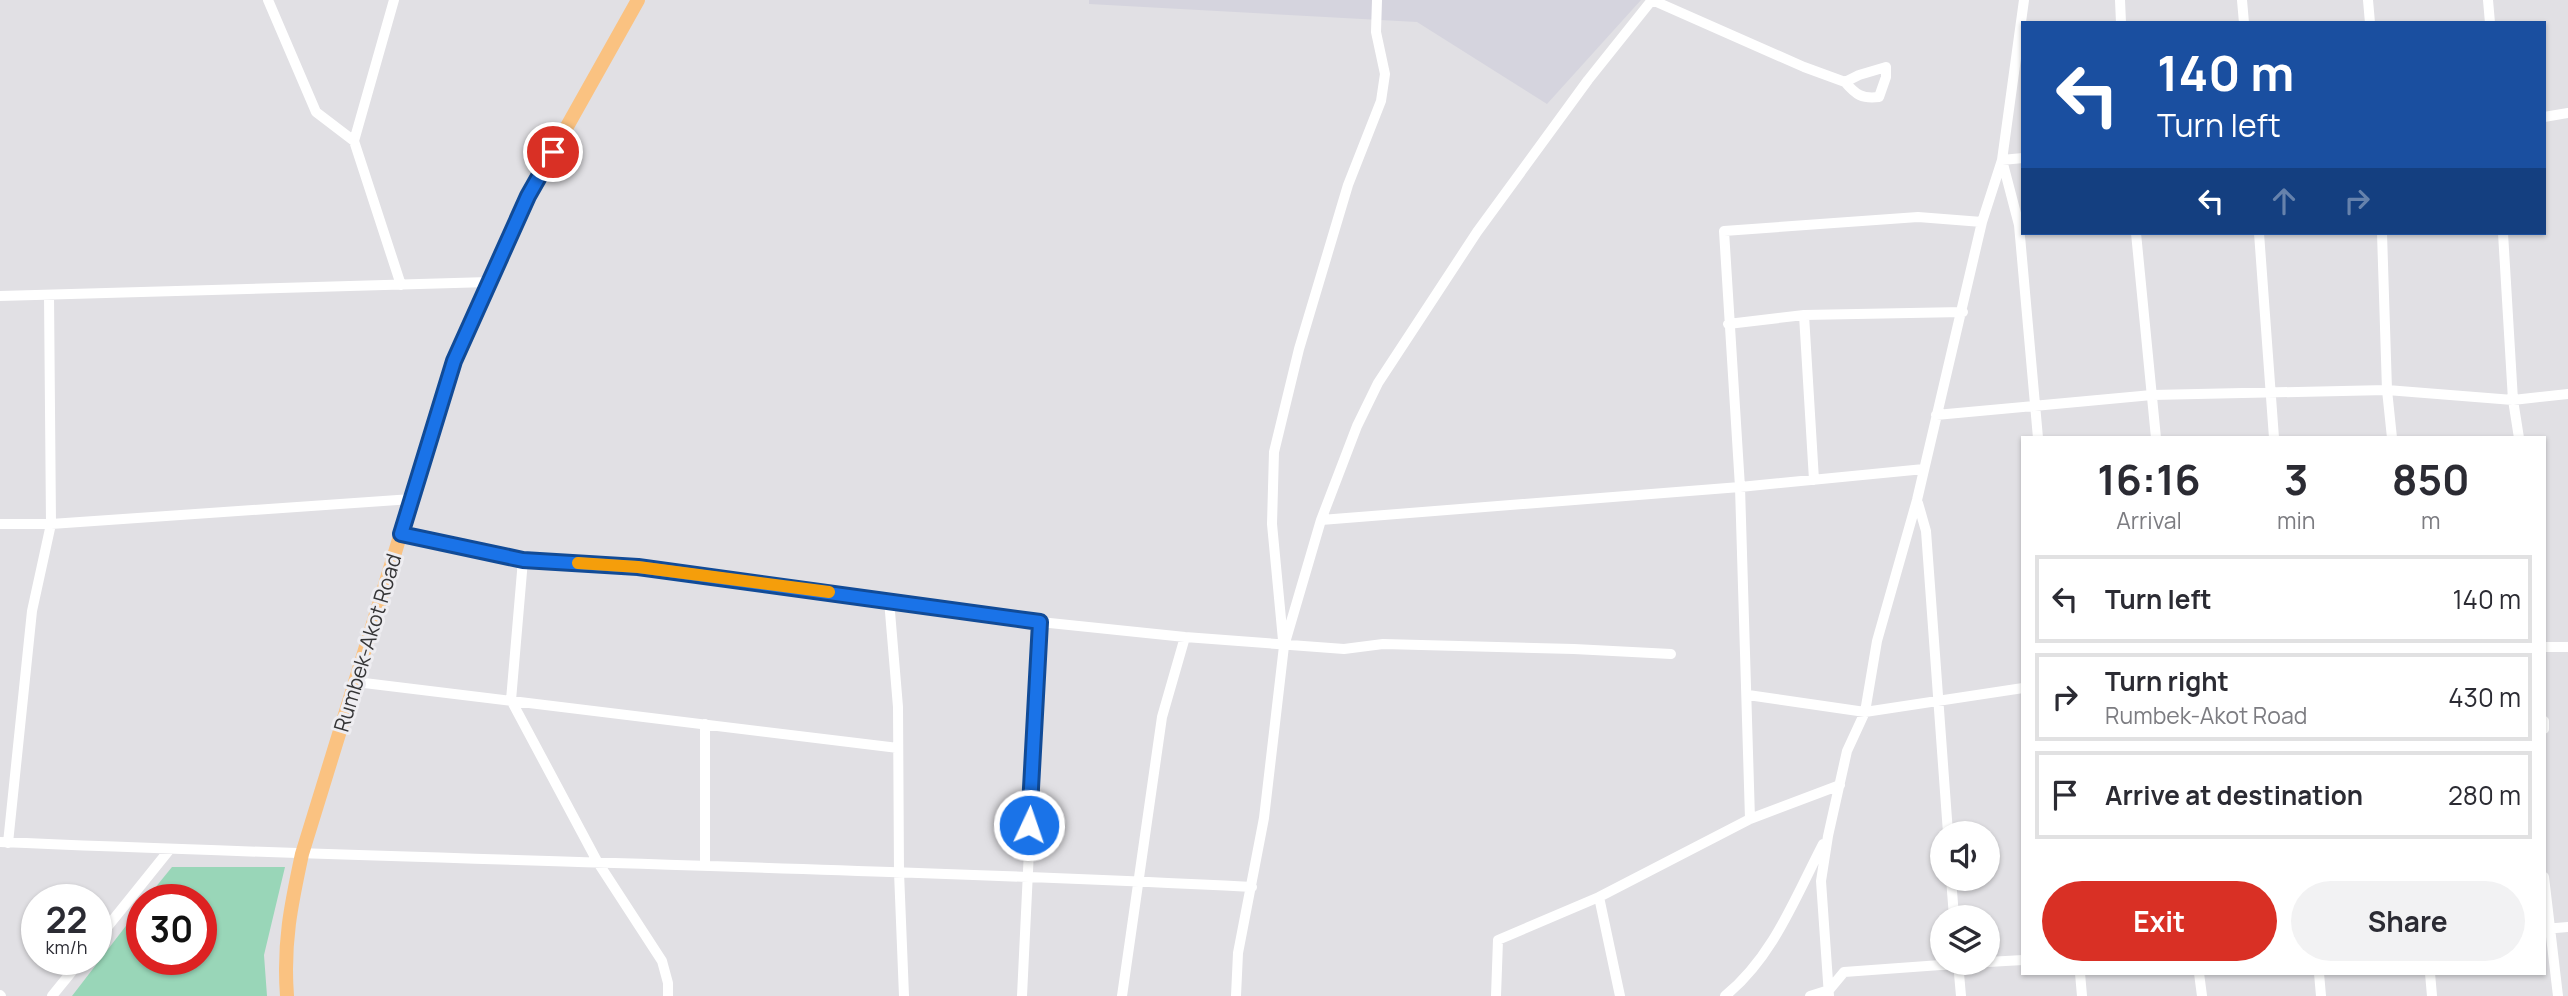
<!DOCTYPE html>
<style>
:root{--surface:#fff;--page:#f2f2f3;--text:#2b2b33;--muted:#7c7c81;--line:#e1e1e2;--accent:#d93025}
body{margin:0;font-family:Manrope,sans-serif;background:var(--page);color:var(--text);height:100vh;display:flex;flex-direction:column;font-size:26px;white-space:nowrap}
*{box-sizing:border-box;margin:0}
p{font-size:23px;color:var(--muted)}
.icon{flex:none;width:38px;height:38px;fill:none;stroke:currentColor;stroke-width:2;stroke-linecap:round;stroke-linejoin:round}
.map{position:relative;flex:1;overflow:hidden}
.drawer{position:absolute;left:2021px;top:436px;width:525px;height:539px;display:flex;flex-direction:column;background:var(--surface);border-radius:0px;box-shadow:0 2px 5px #0004}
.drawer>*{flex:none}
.hud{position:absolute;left:2021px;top:21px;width:525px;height:214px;border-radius:0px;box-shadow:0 2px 5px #0004;background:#1a4fa0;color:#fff;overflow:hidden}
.controls{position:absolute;left:1930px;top:821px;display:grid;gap:14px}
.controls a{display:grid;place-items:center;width:70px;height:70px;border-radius:50%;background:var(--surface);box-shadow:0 2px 5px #0004;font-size:35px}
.speed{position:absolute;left:21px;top:884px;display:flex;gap:14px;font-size:35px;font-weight:700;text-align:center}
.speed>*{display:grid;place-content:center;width:91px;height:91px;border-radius:50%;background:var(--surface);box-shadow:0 2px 5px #0004;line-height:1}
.speed small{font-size:18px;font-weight:400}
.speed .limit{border:10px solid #d22;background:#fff;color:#111}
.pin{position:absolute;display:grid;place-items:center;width:60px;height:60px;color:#fff;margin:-30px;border:4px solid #fff;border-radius:50%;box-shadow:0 2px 7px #0007}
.me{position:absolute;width:77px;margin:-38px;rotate:3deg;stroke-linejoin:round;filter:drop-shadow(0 0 5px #0008)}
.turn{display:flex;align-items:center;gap:24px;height:147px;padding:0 21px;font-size:32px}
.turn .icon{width:91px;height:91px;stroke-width:2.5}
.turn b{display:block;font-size:49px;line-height:60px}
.lanes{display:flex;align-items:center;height:66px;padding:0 21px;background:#0003;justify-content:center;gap:35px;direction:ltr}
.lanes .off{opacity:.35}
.eta{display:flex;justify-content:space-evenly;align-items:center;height:119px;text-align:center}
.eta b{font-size:42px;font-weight:700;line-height:49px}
.primary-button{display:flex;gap:14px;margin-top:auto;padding:14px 21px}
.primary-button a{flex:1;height:80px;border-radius:42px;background:var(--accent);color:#fff;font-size:28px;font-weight:700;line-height:80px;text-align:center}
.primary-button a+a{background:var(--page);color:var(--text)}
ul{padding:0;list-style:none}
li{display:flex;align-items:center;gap:21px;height:88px;margin:0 14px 10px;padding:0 7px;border:4px solid var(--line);border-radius:0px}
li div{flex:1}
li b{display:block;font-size:26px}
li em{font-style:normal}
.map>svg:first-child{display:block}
.built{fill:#d5d4de}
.green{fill:#99d6b8}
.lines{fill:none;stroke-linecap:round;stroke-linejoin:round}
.minor{stroke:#fff;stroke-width:10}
.major{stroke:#fac281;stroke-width:14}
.route-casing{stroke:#114b97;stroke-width:18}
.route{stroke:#1a73e8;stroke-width:12}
.slow{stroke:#f59e0b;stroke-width:12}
.labels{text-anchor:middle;stroke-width:6;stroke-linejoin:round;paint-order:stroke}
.street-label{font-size:21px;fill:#353536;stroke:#eeedf1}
</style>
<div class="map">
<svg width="2568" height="996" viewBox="0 0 2568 996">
<rect width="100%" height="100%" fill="#e1e0e4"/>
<path class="built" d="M1089,0H1641L1547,104L1417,22L1089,4Z"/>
<path class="green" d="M172,867H285L264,955L267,996H72L142,905V959H201V900L146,899Z"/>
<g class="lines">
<path class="minor" d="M268,0L316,112L354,141
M394,0L354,141L401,285
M1652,0L1804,67L1845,82L1859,75L1886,67V77L1879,97C1862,99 1856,95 1845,82
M2120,0L2121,23
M2242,0L2244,23
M2368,0L2370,23
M2488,0L2490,23
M2544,117L2568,113
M2023,158L2002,160L2019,225L2038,438
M2136,233L2156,438
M2259,233L2274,438
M2382,233L2387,390L2392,438
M2503,233L2513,400L2519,438
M0,296L489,282
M1804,315L1814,480
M1728,324L1804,315L1963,312
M1936,415L2152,395L2387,390L2513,400L2568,394
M1918,503L1926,531L1948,833
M1321,520L1740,487L1924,469
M0,524H51L412,499
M401,534L523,560L638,567L1040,622L1185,637L1344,649L1383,644L1574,649L1671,654
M523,560L511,700L597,861L662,961L668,983V996
M889,600L898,707L899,872L904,996
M1283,640L1272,524L1274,452L1299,349L1348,185L1381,101L1385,74L1376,32L1377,0
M2544,647H2568
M356,682L898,748
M1748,695L1865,712L2023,688
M2544,721V729
M1750,819L1740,487L1724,231L1918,217L1982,222
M0,842C417,860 835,866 1252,887
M8,843L32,611L51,524L49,295
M705,865V724
M2544,877L2558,996
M1951,878L1954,917
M1599,897L1620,996
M2544,929L2568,927
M96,941L170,849
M1958,962L1961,996
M1988,962L2023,960
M2080,973L2082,996
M2199,973L2202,996
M2319,973L2321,996
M2430,973L2432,996
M0,995L1,996
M52,996L82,959
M1022,996L1040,622
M1122,996L1162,717L1185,637
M1236,996L1238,953L1264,818L1284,646L1321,520L1357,426L1378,383L1477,232L1588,80L1652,0
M1496,996L1498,940L1599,897L1750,819L1840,785
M1725,996C1773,957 1795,898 1823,844
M1810,996L1829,990L1844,972L1982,962
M1829,996L1821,881L1828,836L1847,751L1865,712L1877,641L1917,500L1982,222L2002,160L2024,0"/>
<path class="major" d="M287,996C283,943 291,905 302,854L454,361L528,196L638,0"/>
</g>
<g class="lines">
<defs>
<path id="route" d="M553,152L528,196L454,361L401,534L523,560L638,567L1040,622L1029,825"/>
</defs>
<use href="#route" class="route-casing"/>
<use href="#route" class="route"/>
<path class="slow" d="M578,563L638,567L829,592"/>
</g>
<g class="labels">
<g class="street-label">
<text transform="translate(368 643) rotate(-73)" y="7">Rumbek-Akot Road</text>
</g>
</g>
</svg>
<div class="controls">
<a><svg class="icon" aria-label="sound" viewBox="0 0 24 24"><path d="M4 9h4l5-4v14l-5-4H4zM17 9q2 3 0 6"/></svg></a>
<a><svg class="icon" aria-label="layers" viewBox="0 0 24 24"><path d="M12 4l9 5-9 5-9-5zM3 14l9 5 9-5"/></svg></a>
</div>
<div class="speed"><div>22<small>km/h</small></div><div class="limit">30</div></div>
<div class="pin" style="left:553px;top:152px;background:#d93025"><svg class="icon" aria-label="arrive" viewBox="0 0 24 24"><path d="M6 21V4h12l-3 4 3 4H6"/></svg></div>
<svg class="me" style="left:1029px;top:825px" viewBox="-20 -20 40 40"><circle r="17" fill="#1a73e8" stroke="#fff" stroke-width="3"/><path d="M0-11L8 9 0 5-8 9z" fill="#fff"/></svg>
<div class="hud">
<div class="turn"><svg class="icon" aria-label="left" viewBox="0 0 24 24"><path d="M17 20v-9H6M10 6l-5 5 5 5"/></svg><div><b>140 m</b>Turn left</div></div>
<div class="lanes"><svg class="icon" aria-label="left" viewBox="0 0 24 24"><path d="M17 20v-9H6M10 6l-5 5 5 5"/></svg><svg class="icon off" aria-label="ahead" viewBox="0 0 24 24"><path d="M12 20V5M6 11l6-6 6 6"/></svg><svg class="icon off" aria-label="right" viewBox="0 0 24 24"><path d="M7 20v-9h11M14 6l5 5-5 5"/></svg></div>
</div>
<section class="drawer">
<div class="eta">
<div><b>16:16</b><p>Arrival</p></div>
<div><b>3</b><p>min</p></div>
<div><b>850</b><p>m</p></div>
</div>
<ul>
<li><svg class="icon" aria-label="left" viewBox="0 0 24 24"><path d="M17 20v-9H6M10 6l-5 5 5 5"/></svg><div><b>Turn left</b></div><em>140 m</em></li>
<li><svg class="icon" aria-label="right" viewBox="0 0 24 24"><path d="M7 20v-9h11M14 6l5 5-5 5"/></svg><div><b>Turn right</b><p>Rumbek-Akot Road</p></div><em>430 m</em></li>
<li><svg class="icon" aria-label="arrive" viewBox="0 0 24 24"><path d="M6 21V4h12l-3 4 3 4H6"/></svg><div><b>Arrive at destination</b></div><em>280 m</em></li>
</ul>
<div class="primary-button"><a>Exit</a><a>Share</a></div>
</section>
</div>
